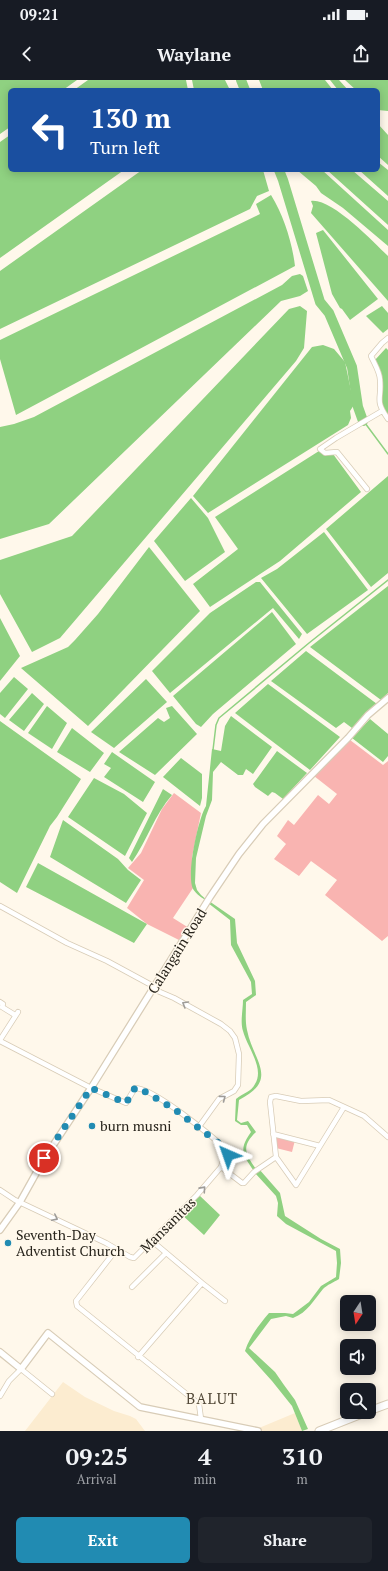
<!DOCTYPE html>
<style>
:root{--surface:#171b24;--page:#20242c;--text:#f1f3f6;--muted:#9ea1a6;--accent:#218bb2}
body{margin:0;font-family:"PT Serif",serif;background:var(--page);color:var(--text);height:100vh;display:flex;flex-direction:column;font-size:15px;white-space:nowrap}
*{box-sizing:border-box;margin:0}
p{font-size:13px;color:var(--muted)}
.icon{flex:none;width:22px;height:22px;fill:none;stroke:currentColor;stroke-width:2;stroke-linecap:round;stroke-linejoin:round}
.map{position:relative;height:1351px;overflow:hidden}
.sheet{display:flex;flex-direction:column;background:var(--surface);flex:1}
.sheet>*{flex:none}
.banner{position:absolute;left:8px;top:8px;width:372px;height:84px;border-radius:6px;box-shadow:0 2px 10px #0003;background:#1a4fa0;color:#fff;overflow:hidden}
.needle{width:26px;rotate:192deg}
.buttons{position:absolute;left:340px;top:1215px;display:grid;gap:8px}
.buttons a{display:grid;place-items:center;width:36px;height:36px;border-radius:6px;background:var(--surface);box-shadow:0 2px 10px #0003;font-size:20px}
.pin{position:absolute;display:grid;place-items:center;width:34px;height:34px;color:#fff;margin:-17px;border:2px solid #fff;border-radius:50%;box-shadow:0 1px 4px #0007}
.me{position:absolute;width:44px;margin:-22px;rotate:317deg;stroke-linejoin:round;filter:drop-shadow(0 0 3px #0008)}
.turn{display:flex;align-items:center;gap:14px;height:84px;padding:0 16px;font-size:18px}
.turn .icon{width:52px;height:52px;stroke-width:2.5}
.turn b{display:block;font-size:28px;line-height:34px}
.eta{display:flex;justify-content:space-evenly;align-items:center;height:68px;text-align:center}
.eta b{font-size:24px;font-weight:600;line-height:28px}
.primary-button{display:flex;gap:8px;margin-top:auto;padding:8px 16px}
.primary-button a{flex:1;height:46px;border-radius:6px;background:var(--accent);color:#fff;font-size:16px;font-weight:600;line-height:46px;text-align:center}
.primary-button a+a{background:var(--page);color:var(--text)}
.status{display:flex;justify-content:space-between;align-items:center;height:28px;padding:0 20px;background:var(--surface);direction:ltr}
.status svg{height:11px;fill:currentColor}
header{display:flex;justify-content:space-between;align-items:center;height:52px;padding:0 16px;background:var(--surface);font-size:18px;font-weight:600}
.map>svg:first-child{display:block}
.built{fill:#fcecd0}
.green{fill:#f9b4b1}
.water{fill:#8fd181}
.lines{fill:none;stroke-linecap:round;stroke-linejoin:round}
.stream{stroke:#8fd181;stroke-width:1.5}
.river{stroke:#8fd181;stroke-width:10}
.minor-casing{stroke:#d8ccb7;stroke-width:6}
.tertiary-casing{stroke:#d8ccb7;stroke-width:8}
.primary-casing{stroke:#d8ccb7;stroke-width:9}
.minor{stroke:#fff;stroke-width:4.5}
.tertiary{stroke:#fff;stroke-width:5.5}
.primary{stroke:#fff;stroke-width:7}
.oneway{stroke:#9e9c99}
.route{stroke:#218bb2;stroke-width:7;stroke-dasharray:0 12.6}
.poi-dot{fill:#218bb2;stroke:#fff8eb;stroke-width:1.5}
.labels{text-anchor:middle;stroke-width:3;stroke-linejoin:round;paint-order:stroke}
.street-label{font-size:14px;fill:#28241c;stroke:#fff8eb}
.poi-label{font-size:14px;fill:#28241c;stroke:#fff8eb;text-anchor:start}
.neighbourhood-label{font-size:15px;letter-spacing:1px;fill:#534938;stroke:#fff8eb}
</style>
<div class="status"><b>09:21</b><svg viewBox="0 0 49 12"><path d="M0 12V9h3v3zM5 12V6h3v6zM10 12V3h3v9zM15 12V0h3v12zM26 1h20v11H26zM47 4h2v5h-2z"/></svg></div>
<header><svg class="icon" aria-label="back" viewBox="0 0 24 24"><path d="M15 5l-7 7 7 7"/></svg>Waylane<svg class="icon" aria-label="share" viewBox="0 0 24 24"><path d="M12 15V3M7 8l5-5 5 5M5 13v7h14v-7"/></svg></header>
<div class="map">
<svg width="388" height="1351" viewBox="0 0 388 1351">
<rect width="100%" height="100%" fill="#fff8eb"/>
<path class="built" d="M63,1302L85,1317L114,1331L130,1336L136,1339L145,1351H25Z
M295,1333L302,1351H260L259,1348Z"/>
<path class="green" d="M350,660L383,685L388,681V856L382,861L325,815L337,800L311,781L299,796L274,779L286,764L277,756L288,740L294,745L318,715L329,724L337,714L314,696Z
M174,713L201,733L192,777L193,808L173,838L189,848L181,861L147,844L127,828L144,800L128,788L141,773L162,729Z
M274,1056L295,1060L292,1072L276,1068Z"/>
<path class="water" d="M0,0H77L63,10H10V47L0,54Z
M88,0H186L188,10H74Z
M192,0H225L230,10H194Z
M259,0H325L333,10H263Z
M330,0H339L348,10H338Z
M345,0H388V31L378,30V10H356Z
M378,44L388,55V85L378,76Z
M10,55V90H124L0,178V62Z
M378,82L388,90V116L359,90H378Z
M142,90H263L269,111L257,116L250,129L0,249V191Z
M297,90H322L388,150V166L343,128L321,113L316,106Z
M327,90H352L388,121V145Z
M271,115C284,136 292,162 295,186L16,335L0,279V260L260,134L256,124Z
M311,121C332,118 373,162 388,176V221L311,133L313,126Z
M323,150L378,219L350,240L342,229L340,228L332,214L316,153Z
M300,194L303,196L308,211L300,216L281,221L49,444L0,459V347L14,344L34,337L282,205L292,196Z
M300,226L307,231L304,268L296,281L60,558L32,572L0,514V480L72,456L289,229Z
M382,226L388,233V249L383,253L366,236Z
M323,265L334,269L345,282L354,325L350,331L351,338L348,345L208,433L193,416L312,267Z
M386,268L388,270V337L380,322L383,300L375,280Z
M319,371L325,375L333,374L361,412L280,481L210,527L193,504L238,469L215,437Z
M388,396V493L371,507L326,449Z
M191,418L208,438L225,472L185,501L154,461Z
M324,452L368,510L307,554L261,498L277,489Z
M149,467L200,531L88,646L21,588L68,567L75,560L98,534Z
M256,502H260L302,554L299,559L273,528L170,613L152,591L210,533Z
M388,506V613L381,620L310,567Z
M272,532L296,564L213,634L201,647L196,644L173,616Z
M0,538L20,576L0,601Z
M306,571L377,624L352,648L344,642L336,648L271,601Z
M14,597L28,609L5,638L0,634V613Z
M146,599L167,622L114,668L91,652Z
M268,604L340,657L310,690L235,633Z
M32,613L44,624L24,651L9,640Z
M47,626L67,643L52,669L28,653Z
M172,626L197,654L155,695L119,672L158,638L164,642L170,638L166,628Z
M231,636L272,667L253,694L246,689L243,695H238L221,682L213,692L212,720L206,736L196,778L195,803L197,810L201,815L208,821H207C202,818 196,814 193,809C186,795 198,739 206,726L212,669L221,671L225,646Z
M370,639L388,654V676L383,682L352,658Z
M0,641L81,699L57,737L50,746L17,813L0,802Z
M72,648L104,673L90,692L57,672Z
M277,671L307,693L283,719L275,713L272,712L268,716L255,707L253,704Z
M112,672L155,702L143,722L104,697L111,688L104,684Z
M181,678L202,694V718L200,726L163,697Z
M94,698L124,714L147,733L125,776L68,737Z
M163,709L172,715C155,734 147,760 132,782L129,778Z
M63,740L118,779L128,790L141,800L126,823L50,777Z
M38,783L147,844L134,863L26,807Z
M209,821L235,839L237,863L255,901L256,915L246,922C246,931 245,941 247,950C253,981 280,999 239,1020L237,1040L241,1043L248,1041L256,1052C241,1066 245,1074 256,1089L254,1091C242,1074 239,1069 251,1052L247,1045H241L235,1041L236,1019C243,1013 251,1012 255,1004C265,988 247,967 243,951C240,942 243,930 243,920L252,914L251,902L231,865L230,840L208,823Z
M259,1089L280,1113L285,1136L321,1159L340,1169L341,1183L339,1199C334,1202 327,1205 323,1209C313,1221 308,1232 293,1238L286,1236L271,1239L249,1268L275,1292L284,1305L295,1320L308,1349L302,1351L292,1326L272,1301L245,1271C250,1256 259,1245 269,1233H285L293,1234L309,1222L321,1206L336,1197L337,1183L336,1171L286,1144L277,1136L278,1123L276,1116L255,1093Z
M199,1115L220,1135L204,1155L181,1134Z"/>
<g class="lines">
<path class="stream" d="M365,343L388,374
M213,670L216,645L219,638L309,563L388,500"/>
<path class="river" d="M241,0L245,10
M279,90L283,100L320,222L329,233L352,287L358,327L363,341"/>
<defs>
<path id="minor" d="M388,258L382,263L371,276C374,283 380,292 380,300C382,320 374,319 388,339
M367,409L337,372L325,373L320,369L336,358L382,331
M0,826L67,863L107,881L155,907
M153,909L174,918L221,944L230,951L235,958L239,974L238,1005L234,1011L219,1019L198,1048
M0,922L3,924L2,927L15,935
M0,960L18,932
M0,961L91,1008L126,1023L135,1008C154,1008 213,1057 228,1071V1077L223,1080L221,1087L242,1103H244L254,1092L276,1077L270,1022L271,1017L276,1016L301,1021L329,1020L364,1036L388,1057
M273,1054L320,1066L344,1027
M276,1077L296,1105L320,1066
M0,1110L15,1120L106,1163L130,1177L134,1178L197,1115L221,1087
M152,1161L202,1203L225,1221
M116,1170L76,1221L77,1226L199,1324L201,1339
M132,1207L166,1173
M138,1277L202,1203
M0,1316L9,1301L21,1289L52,1314"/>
<path id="tertiary" d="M0,1150L20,1122L44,1079L91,1008L210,817L239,774L263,744L348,658L368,635L388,618
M0,1272L21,1289L48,1253L140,1327L258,1351"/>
<path id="primary" d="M369,1331L388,1324
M319,1351L367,1332"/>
</defs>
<use href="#minor" class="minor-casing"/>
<use href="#tertiary" class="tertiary-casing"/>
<use href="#primary" class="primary-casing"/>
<use href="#minor" class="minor"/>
<use href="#tertiary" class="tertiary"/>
<use href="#primary" class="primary"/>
</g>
<defs><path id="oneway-chevron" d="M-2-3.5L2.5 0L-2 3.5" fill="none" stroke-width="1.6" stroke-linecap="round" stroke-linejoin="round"/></defs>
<g class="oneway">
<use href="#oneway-chevron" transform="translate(185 924) rotate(-149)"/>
<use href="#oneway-chevron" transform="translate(223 1018) rotate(-37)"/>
<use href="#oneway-chevron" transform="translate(203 1109) rotate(-48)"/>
<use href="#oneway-chevron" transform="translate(55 1138) rotate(27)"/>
</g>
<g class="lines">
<path class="route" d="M44,1078L91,1008L126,1023L135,1008H139L174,1029L225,1068L228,1071V1075"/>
</g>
<g class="poi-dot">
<circle cx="92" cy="1046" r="4"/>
<circle cx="8" cy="1163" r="4"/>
</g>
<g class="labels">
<g class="street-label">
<text transform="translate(177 871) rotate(-58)" y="5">Calangain Road</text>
<text transform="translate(168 1145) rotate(-45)" y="5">Mansanitas</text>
</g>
<g class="poi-label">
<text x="100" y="1051">burn musni</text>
<text x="16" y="1160">Seventh-Day<tspan x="16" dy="16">Adventist Church</tspan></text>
</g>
<g class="neighbourhood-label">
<text x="212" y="1324">BALUT</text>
</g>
</g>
</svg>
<div class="buttons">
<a><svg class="needle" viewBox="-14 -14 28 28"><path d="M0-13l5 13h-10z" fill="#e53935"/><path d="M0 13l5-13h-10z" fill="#9ea1a6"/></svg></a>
<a><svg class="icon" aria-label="sound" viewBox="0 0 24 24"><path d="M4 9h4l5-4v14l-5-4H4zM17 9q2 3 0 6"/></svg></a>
<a><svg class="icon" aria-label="search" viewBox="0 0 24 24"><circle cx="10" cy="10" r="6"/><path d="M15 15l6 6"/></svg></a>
</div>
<div class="pin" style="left:44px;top:1078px;background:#d93025"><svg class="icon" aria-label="arrive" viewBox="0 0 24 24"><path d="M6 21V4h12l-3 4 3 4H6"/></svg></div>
<svg class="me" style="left:228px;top:1075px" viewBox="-20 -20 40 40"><path d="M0-17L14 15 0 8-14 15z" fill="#218bb2" stroke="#fff" stroke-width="4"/></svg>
<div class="banner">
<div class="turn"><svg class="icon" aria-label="left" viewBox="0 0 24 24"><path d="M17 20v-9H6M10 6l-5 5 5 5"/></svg><div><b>130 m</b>Turn left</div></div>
</div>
</div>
<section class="sheet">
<div class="eta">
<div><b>09:25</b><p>Arrival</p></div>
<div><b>4</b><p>min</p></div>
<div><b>310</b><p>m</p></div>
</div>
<div class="primary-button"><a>Exit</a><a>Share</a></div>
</section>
